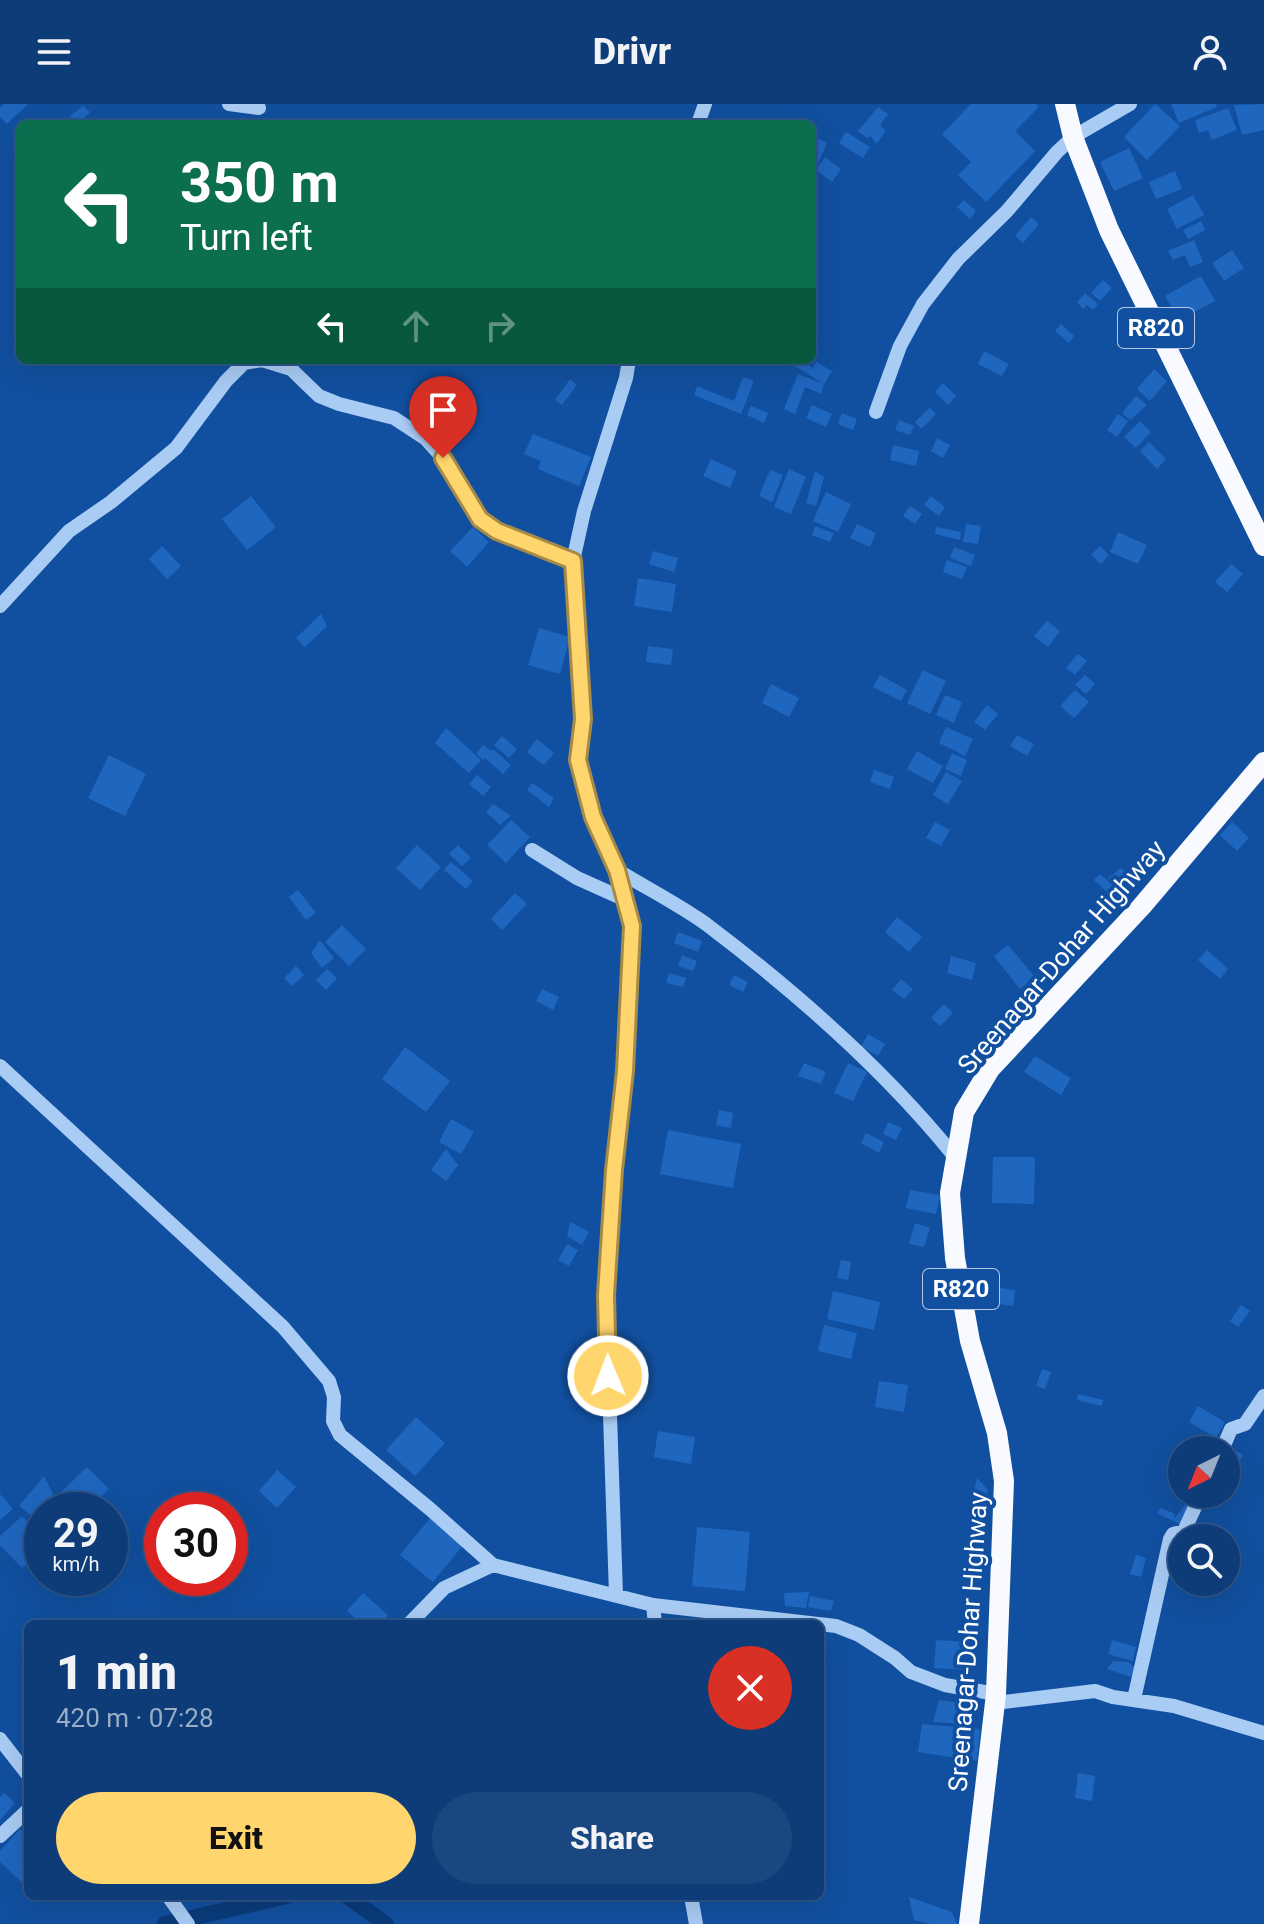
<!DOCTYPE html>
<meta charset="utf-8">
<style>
:root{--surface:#0d3c78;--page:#1b4780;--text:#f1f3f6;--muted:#9aadc6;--line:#2d568a;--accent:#ffd56e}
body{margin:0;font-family:Roboto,sans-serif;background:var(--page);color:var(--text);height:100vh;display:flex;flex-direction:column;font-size:30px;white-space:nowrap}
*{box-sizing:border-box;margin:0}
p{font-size:26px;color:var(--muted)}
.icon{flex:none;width:44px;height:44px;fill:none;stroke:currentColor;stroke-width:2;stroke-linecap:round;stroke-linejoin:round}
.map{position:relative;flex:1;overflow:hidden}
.sheet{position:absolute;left:24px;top:1516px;width:800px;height:280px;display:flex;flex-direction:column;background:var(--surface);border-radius:12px;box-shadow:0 8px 32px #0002,0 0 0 2px var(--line)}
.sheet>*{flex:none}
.guide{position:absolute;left:16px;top:16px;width:800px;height:244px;border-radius:12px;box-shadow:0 8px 32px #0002,0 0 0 2px var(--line);background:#0b6e4f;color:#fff;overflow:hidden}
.needle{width:52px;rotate:223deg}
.fabs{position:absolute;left:1168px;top:1332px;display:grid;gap:16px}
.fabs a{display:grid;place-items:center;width:72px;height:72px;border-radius:50%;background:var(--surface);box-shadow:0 8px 32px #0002,0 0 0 2px var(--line);font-size:40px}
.speed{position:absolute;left:24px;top:1388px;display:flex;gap:16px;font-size:40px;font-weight:700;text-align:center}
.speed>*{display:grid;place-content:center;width:104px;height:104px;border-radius:50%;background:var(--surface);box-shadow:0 8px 32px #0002,0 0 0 2px var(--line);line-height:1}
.speed small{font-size:20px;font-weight:400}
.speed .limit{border:12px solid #d22;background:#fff;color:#111}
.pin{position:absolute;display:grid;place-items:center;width:68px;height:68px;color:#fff;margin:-82px -34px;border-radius:50% 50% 50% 0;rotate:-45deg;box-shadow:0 0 8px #0007}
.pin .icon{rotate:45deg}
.me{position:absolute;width:88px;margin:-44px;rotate:359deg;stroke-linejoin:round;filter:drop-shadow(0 0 6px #0008)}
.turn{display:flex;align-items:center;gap:28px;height:168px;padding:0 32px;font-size:36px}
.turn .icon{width:104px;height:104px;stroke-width:2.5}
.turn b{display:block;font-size:56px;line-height:68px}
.lanes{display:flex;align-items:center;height:76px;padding:0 32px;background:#0003;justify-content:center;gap:40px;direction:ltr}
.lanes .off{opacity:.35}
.round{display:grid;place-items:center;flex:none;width:84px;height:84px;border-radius:42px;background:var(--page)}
.head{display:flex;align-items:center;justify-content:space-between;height:136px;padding:0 32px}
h1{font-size:48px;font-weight:800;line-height:60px}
.button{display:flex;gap:16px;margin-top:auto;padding:16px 32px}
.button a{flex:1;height:92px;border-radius:48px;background:var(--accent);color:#111;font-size:32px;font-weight:800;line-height:92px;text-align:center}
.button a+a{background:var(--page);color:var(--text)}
header{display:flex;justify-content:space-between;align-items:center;height:104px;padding:0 32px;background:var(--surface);font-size:36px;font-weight:800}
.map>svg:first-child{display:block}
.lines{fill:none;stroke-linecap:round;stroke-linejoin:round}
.canal{stroke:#0a3b7c;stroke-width:16}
.building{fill:#1f66bf}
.minor{stroke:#a9ccf5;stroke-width:14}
.major{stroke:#f8faff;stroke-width:20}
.route-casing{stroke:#a68a48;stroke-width:20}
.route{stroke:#ffd56e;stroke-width:14}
.labels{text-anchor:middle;stroke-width:8;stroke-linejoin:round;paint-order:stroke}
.shield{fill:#1150a0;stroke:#b8cae2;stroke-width:2}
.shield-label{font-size:24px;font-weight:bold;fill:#fff}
.street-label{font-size:26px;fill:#fff;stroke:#1150a0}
</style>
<header><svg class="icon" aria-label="menu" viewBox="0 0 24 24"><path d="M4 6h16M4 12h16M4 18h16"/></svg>Drivr<svg class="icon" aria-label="person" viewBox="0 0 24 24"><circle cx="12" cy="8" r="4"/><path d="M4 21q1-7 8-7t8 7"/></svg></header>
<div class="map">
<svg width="1264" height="1820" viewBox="0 0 1264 1820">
<rect width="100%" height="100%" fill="#1150a0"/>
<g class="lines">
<path class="canal" d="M347,1792L386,1820
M165,1820L287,1792"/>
</g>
<path class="building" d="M4,0H28L7,20L0,13V4Z
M971,0H1036L1039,3L1015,27L1035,47L986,98L958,71L971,58L942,30Z
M1155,0L1180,22L1147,56L1124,33Z
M1171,0H1216L1217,3L1179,19Z
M1264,0V26L1242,31L1234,1Z
M83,2L90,8L78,20L70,12Z
M878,3L888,10L880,21L886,27L876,40L871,32L867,34L858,27Z
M1228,4L1237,26L1212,36L1208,26L1199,29L1195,16Z
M846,28L870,43L863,54L839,39Z
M812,32L827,39L812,73Z
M1129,44L1143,74L1114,87L1100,58Z
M825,53L841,65L832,78L816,66Z
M1175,67L1182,85L1156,95L1149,78Z
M1193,91L1204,111L1177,125L1167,105Z
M964,96L976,107L970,115L957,103Z
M1031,113L1039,120L1023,139L1015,132Z
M1201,117L1205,126L1188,135L1183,126Z
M1194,136L1203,158L1190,163L1185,151L1173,156L1168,147Z
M1232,146L1244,164L1224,177L1212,159Z
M1201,172L1215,197L1179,216L1165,192Z
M1103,176L1112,184L1100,197L1091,189Z
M1085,189L1098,200L1093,206L1087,201L1083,205L1077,198Z
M1061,220L1074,232L1069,239L1055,227Z
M984,247L1009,260L1002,272L978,260Z
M785,256H800L813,264L816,258L832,267L824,280Z
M1154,265L1167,277L1150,297L1137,285Z
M798,270L824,280L821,290L805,283L795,310L784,305Z
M743,273L754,277L741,310L694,291L697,282L734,297Z
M570,275L577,281L562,301L555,296Z
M943,279L956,292L948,301L935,288Z
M1136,292L1147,301L1130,316L1122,309Z
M812,301L832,310L826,323L806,314Z
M751,302L768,309L764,319L747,311Z
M930,303L936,310L921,325L915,318Z
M842,309L857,315L853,326L838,320Z
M1118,310L1128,317L1117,333L1107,326Z
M899,316L914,322L910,331L895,326Z
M1140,317L1151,328L1136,344L1124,333Z
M533,330L591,353L579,382L538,365L541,357L524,350Z
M937,334L950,341L943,354L931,347Z
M1149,338L1166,355L1157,365L1140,347Z
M893,341L919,347L916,362L890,356Z
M711,355L737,367L730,384L703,372Z
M789,365L806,373L791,410L774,403Z
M770,366L783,371L772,398L759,392Z
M815,367L824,373L816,402L806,399Z
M826,388L851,400L838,428L813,417Z
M251,392L276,423L247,446L222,415Z
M931,392L945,403L939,412L924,401Z
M910,402L922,410L915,420L903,412Z
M857,420L876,429L870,443L850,434Z
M966,420L981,422L978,440L963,438Z
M815,422L834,429L830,438L812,431Z
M473,423L489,438L467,463L450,447Z
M936,423L961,428L960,436L935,430Z
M1118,428L1147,441L1138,460L1110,448Z
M162,442L181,462L167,475L149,455Z
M1100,442L1109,451L1101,460L1091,451Z
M954,443L975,451L971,462L950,454Z
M653,447L678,454L674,468L649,460Z
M947,456L967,463L962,475L943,468Z
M1231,460L1243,470L1227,488L1215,478Z
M638,474L676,480L672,508L634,502Z
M321,510L327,522L305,543L296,534Z
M1047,517L1060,527L1048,543L1034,532Z
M539,524L570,533L560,570L528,561Z
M648,542L673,545L671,561L646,558Z
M1078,550L1087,557L1075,571L1066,564Z
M923,566L946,577L930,610L907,599Z
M880,571L907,586L901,597L873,583Z
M1085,571L1095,580L1086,590L1075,581Z
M771,580L799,594L789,613L762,599Z
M1075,586L1089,598L1074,614L1060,602Z
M945,591L962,598L954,619L936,611Z
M987,601L998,610L985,626L974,618Z
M946,623L973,635L965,652L939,639Z
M446,624L481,656L469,669L435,639Z
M1017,631L1034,640L1027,652L1010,642Z
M502,632L517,645L509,654L494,641Z
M537,635L554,649L544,661L527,648Z
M483,641L491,647L493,645L511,661L503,670L485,654L483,656L476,650Z
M917,647L943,662L933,679L907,665Z
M952,649L967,656L961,672L945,665Z
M109,651L146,670L125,712L88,694Z
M874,666L894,673L890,685L870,678Z
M946,668L962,677L948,700L933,691Z
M477,671L491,683L483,692L469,680Z
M532,679L554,694L549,703L527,686Z
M493,700L511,712L500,721L486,708Z
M511,716L530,733L506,759L487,741Z
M935,718L950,726L941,742L926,734Z
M1232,718L1249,734L1237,747L1220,731Z
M417,741L441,763L420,786L396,764Z
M458,741L471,754L462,762L449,750Z
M451,758L473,777L466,785L444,766Z
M1121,764L1133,774L1128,781L1120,774L1114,780L1108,774Z
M1100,770L1114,782L1108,789L1094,776Z
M298,786L316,809L306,816L289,793Z
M515,789L527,800L502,826L491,815Z
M897,813L922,833L909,848L885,828Z
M342,821L366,845L349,862L325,838Z
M678,828L702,837L698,848L674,839Z
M320,836L334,854L322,864L311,849Z
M1008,841L1035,873L1020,885L994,852Z
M1207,846L1228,865L1220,875L1198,856Z
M682,851L697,857L693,867L678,862Z
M951,852L976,859L972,876L947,869Z
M296,862L304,871L292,882L284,874Z
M327,865L337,874L326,886L316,876Z
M669,869L686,874L683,883L666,879Z
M734,871L748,878L743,888L729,881Z
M901,875L913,885L904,895L892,886Z
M542,885L559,893L553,906L536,897Z
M944,900L953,909L940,922L931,914Z
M868,930L885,940L878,952L861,943Z
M405,943L450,977L426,1008L382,975Z
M1035,952L1071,974L1061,991L1024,968Z
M804,959L826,968L821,980L798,972Z
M848,959L867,968L853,997L834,989Z
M719,1006L733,1009L731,1024L716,1021Z
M451,1015L474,1028L461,1050L439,1038Z
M888,1018L902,1024L896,1036L883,1030Z
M668,1026L741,1040L733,1084L660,1070Z
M866,1029L884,1038L879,1049L861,1039Z
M446,1045L458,1061L446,1077L431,1066Z
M993,1053H1035L1034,1100L992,1099Z
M910,1086L940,1091L936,1110L906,1104Z
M570,1118L589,1128L582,1141L567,1132Z
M915,1119L930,1124L924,1143L909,1140Z
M567,1140L578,1146L569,1162L558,1156Z
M841,1156L851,1158L848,1176L837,1174Z
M1000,1184L1015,1186L1013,1202L998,1200Z
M833,1187L880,1198L874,1226L827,1215Z
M1241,1201L1250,1207L1238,1223L1230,1217Z
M824,1221L857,1229L851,1255L818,1247Z
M1042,1265L1051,1268L1045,1285L1036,1282Z
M879,1277L908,1281L904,1308L875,1303Z
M1078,1290L1103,1296L1102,1302L1077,1296Z
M1198,1302L1225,1318L1216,1334L1189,1318Z
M416,1313L445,1339L415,1372L386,1346Z
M658,1327L695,1333L691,1360L654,1353Z
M1234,1346L1243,1351L1232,1370L1226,1367V1361Z
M87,1363L109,1385L87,1406H66L55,1394Z
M277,1366L296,1383L277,1404L259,1387Z
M44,1372L53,1390L33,1413L19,1402Z
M977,1374L988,1386L985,1398L972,1396Z
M0,1390L13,1405L0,1416Z
M1186,1400L1192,1404L1179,1420L1157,1409L1161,1404L1175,1410L1174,1415Z
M22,1412L42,1433V1446L22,1464L0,1441V1432Z
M431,1413L464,1440L433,1478L400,1451Z
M697,1423L750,1428L745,1487L692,1482Z
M1136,1451L1146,1454L1141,1473L1130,1470Z
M809,1488L806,1504L785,1502L784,1489Z
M363,1489L388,1511L381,1520H361L347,1507Z
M810,1492L834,1497L831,1507L808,1503Z
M936,1536L969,1538L967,1566L934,1564Z
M1112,1536L1136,1543L1133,1557L1108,1550Z
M1113,1557L1128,1558L1137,1565L1131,1573L1107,1565Z
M939,1596L967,1600L964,1620L933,1618Z
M922,1620L980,1625L977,1657L918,1648Z
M1078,1669L1095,1672L1092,1697L1075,1694Z
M4,1689L15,1699L0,1716V1694Z
M20,1725L28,1733V1784L0,1758V1747Z
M909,1793L952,1808L957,1820H931L914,1816Z"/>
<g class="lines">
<path class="minor" d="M229,0L259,4
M698,20L705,0
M262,256L291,265L319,292L339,300L394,314L426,335L443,354L480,415L497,427L573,457
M876,308L900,242L923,200L958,155L1007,107L1057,48L1073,33L1130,0
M0,502L69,427L111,398L176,344L226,277L244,259L262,256
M532,746L577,774L626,796
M617,766C646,784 678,800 706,820C796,888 884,965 955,1053
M0,962L283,1223L329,1277L334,1293L333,1317L340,1331L430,1405L493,1461L653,1501L655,1520
M1222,1346L1231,1325L1245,1320L1264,1292
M616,1491L606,1191L614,1066L625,967L632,822L617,766L593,713L578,656L583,615L573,457L584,407L626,274L629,256
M653,1501L836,1522L859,1531L895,1554L911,1568L945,1581L996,1590
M409,1520L444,1484L493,1461
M1134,1595L1170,1435L1173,1430L1184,1427L1201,1390
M995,1599L1095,1587L1113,1593L1174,1602L1264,1629
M0,1635L28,1671
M0,1732L28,1706
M168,1792L188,1820
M691,1792L696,1820"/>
<path class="major" d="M1065,0L1073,33L1109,126L1264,442
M969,1820L996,1590L1004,1377L997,1329L970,1237L955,1154L950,1089L964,1008L990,965L1142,802L1264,658"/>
</g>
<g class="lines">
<defs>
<path id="route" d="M443,354L480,415L497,427L573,457L583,615L578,656L593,713L617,766L632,822L625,967L614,1066L606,1191L608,1272"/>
</defs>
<use href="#route" class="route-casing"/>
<use href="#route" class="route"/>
</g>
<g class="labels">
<g class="shield">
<rect x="1118" y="204" width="76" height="40" rx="6"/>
<rect x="923" y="1165" width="76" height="40" rx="6"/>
</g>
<g class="shield-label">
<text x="1156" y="232">R820</text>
<text x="961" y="1193">R820</text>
</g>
<g class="street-label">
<text transform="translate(1061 853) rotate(-49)" y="9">Sreenagar-Dohar Highway</text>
<text transform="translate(968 1538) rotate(-86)" y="9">Sreenagar-Dohar Highway</text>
</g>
</g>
</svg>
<div class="fabs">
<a><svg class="needle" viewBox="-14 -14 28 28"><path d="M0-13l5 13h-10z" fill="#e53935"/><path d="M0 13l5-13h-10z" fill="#9aadc6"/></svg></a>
<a><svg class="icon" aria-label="search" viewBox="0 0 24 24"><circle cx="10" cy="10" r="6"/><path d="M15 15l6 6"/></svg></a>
</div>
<div class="speed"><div>29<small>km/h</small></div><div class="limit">30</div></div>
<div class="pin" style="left:443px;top:354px;background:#d93025"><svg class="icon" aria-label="arrive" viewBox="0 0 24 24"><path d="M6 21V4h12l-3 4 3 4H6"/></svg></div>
<svg class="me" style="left:608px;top:1272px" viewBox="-20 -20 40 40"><circle r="17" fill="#ffd56e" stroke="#fff" stroke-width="3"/><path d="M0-11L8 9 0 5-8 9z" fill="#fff"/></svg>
<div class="guide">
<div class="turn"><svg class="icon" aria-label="left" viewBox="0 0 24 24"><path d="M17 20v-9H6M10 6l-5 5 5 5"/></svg><div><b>350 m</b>Turn left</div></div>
<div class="lanes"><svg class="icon" aria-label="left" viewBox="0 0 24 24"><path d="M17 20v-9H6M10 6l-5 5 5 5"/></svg><svg class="icon off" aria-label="ahead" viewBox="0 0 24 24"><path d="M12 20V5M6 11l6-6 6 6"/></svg><svg class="icon off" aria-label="right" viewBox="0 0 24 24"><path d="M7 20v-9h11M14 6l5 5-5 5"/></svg></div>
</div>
<section class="sheet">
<div class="head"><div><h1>1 min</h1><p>420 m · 07:28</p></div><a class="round" style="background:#d93025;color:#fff"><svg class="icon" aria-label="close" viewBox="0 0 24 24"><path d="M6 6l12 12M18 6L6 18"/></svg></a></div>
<div class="button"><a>Exit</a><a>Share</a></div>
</section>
</div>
